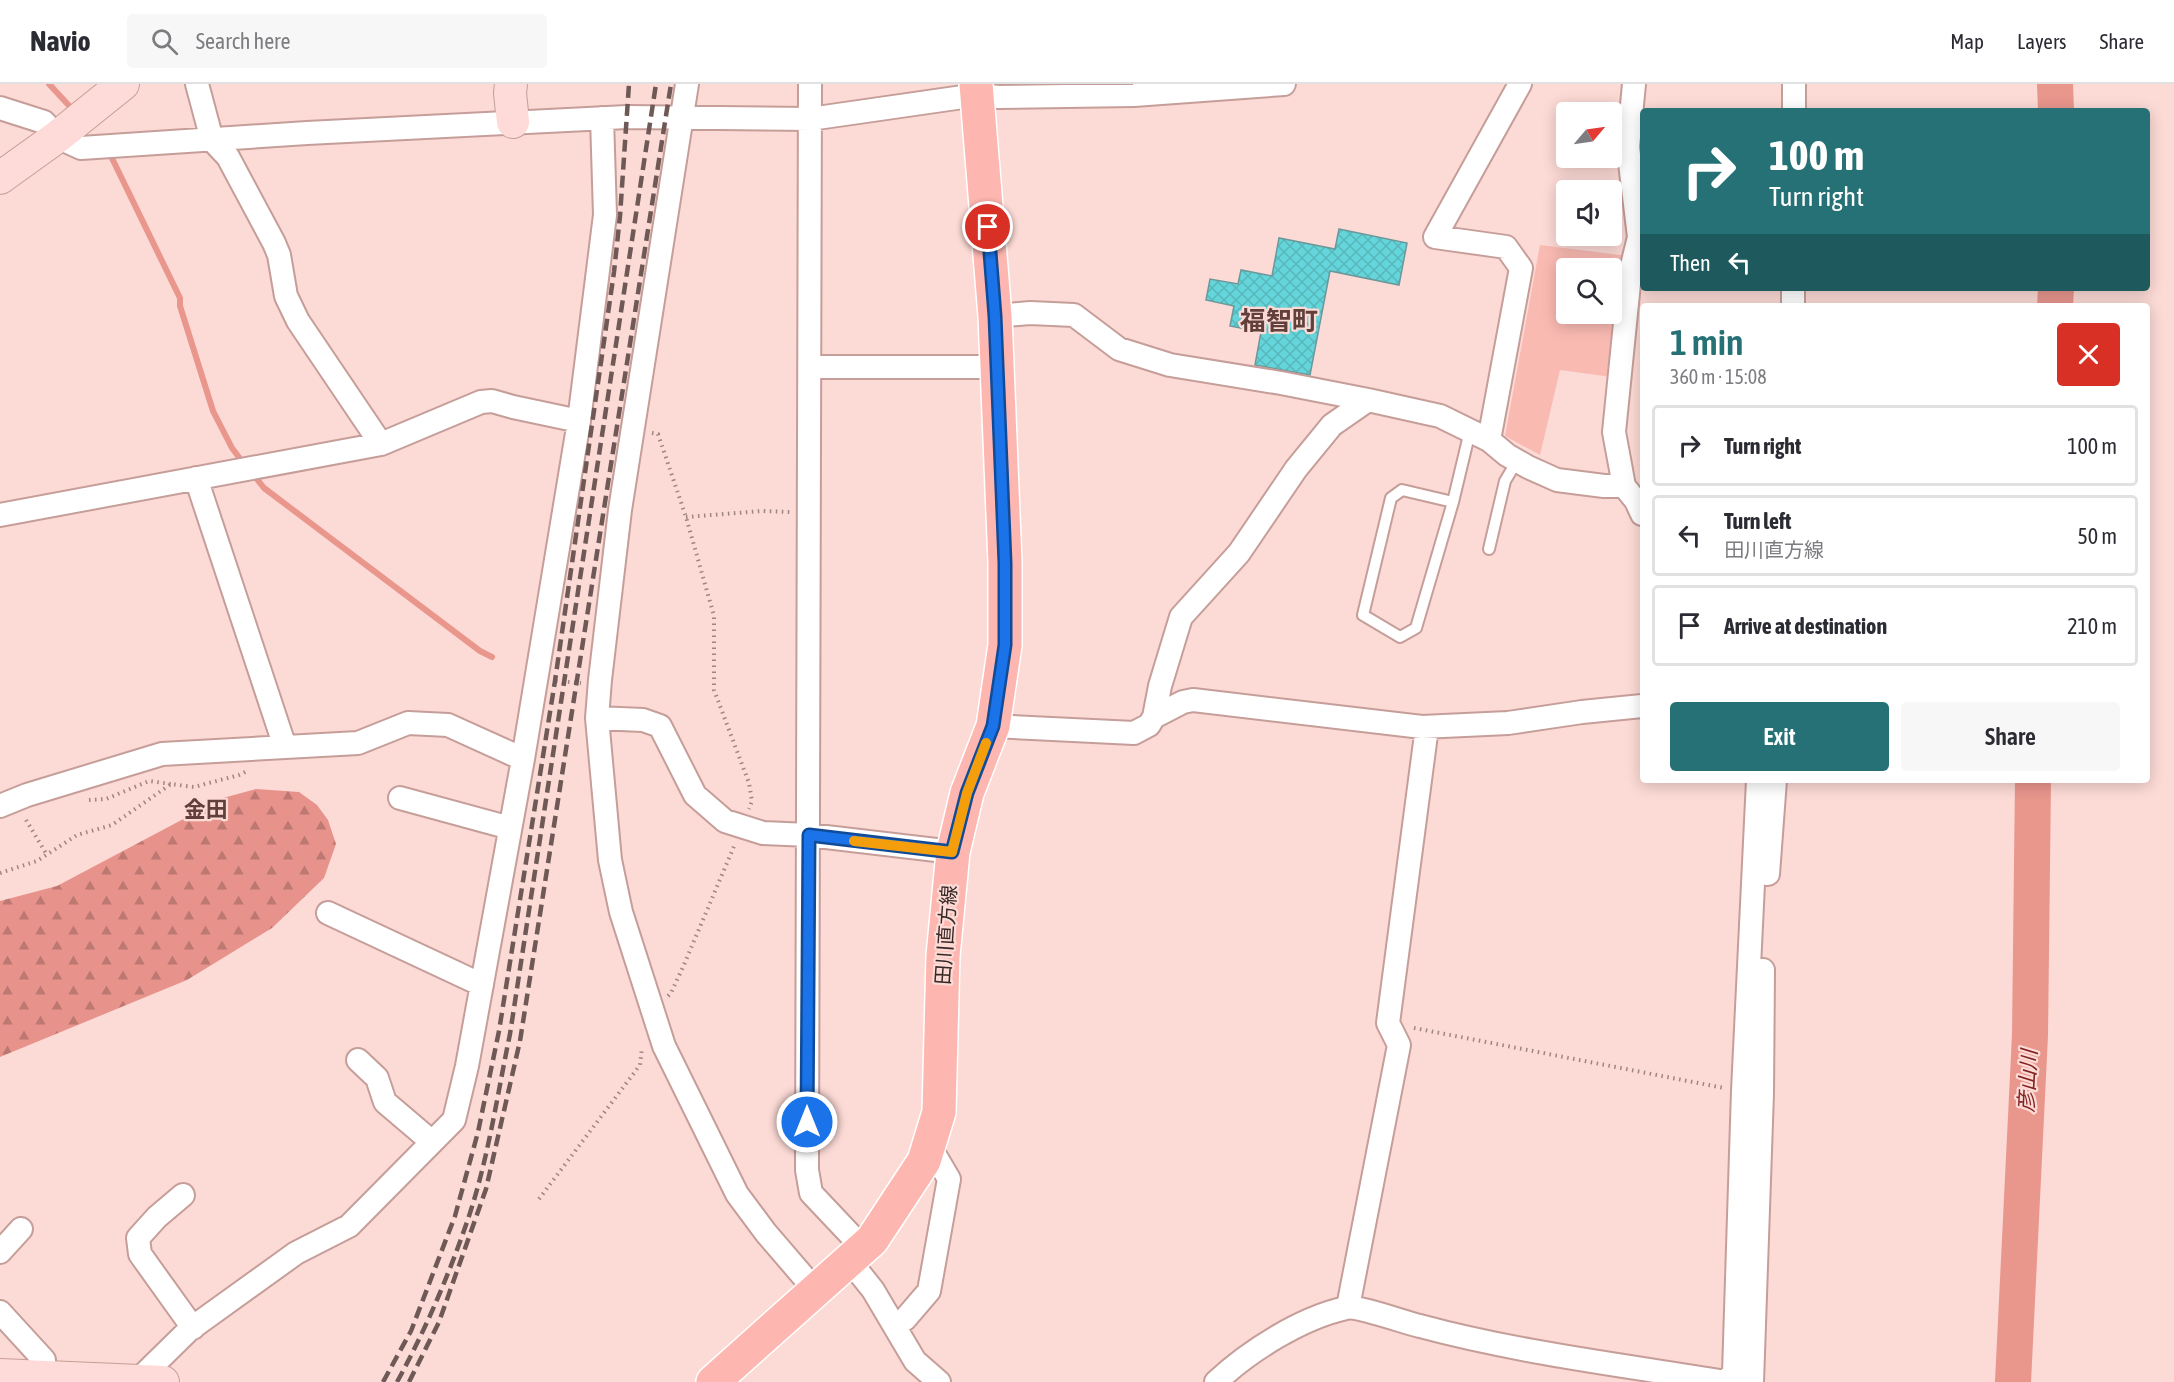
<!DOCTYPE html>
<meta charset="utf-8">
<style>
:root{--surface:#fff;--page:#f7f7f7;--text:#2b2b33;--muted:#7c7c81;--line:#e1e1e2;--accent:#267175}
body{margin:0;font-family:"Asap Condensed","Noto Sans JP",sans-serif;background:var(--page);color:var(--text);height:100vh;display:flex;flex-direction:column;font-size:22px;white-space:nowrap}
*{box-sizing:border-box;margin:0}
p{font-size:20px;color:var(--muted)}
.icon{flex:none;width:33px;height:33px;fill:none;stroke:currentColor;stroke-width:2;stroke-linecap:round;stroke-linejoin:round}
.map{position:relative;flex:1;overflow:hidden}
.drawer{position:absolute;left:1640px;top:219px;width:510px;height:480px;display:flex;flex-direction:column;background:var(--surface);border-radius:6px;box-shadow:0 3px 15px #0003}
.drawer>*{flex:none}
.top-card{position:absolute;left:1640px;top:24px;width:510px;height:183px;border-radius:6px;box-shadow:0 3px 15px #0003;background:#267175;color:#fff;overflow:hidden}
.needle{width:39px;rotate:61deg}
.buttons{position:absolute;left:1556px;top:18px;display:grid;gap:12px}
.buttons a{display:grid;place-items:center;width:66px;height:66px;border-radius:6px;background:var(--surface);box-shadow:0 3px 15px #0003;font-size:30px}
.pin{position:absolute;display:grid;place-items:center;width:51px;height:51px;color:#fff;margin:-26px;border:3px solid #fff;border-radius:50%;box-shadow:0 2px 6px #0007}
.me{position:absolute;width:66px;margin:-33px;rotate:0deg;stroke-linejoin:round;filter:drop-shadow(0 0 4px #0008)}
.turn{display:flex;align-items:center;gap:21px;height:126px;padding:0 30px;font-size:27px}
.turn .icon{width:78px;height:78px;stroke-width:2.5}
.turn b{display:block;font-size:42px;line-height:51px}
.then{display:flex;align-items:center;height:57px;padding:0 30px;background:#0003;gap:12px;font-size:22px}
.round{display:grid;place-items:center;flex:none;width:63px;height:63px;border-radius:6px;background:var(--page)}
.overview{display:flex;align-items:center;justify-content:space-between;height:102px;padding:0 30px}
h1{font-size:36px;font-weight:600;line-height:45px;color:var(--accent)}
.primary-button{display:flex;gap:12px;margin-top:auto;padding:12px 30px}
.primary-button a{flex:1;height:69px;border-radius:6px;background:var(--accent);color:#fff;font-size:24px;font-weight:600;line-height:69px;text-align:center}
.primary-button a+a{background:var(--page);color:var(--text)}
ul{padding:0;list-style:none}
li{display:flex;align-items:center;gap:18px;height:81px;margin:0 12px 9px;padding:0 18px;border:3px solid var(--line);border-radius:6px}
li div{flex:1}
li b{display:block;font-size:22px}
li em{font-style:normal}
header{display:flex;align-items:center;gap:36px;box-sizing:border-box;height:84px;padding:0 30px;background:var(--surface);border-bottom:2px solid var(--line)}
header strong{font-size:28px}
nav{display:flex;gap:33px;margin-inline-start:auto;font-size:21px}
.search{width:420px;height:54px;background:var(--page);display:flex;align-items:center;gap:15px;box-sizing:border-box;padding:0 21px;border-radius:6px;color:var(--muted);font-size:22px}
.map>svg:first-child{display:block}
.forest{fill:url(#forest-firs)}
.park{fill:#f9bab2;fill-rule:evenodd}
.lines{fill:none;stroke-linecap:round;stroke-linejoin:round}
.stream{stroke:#e9968d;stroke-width:6}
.river{stroke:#e9968d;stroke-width:36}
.building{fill:url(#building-cross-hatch);stroke:#6c989a;stroke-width:1.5}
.lane-casing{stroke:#c69e99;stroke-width:14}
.street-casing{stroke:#c69e99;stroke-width:26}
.secondary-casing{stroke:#c69e99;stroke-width:34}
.primary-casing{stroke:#fff;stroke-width:36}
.path{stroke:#9e8581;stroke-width:4;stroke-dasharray:1.5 4.5;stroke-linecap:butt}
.lane{stroke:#fff;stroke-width:10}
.street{stroke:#fff;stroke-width:22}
.secondary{stroke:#fedbd8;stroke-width:32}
.primary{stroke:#fdb7b0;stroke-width:33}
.rail{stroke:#6e5956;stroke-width:4.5;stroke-dasharray:12 6;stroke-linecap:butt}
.route-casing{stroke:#114b97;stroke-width:15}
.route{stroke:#1a73e8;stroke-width:10}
.slow{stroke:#f59e0b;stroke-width:10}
.labels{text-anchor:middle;stroke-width:4.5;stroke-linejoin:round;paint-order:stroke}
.street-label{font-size:20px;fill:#372725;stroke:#fcdad5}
.water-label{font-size:21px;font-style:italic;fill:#832220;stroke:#fcdad5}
.quarter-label{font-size:22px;font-weight:bold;fill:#613f3b;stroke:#fcdad5}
.district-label{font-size:26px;font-weight:bold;fill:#613f3b;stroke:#fcdad5}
</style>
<header>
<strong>Navio</strong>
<div class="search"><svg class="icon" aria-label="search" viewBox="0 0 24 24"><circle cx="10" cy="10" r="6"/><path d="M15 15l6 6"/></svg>Search here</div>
<nav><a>Map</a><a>Layers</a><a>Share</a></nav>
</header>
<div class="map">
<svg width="2174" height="1298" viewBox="0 0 2174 1298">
<defs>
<pattern id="forest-firs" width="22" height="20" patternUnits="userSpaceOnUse" patternTransform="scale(1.5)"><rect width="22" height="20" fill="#e7938b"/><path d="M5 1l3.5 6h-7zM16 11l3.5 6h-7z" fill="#bc7871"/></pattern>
<pattern id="building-cross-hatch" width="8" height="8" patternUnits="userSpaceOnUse" patternTransform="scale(1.5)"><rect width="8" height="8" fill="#64d5da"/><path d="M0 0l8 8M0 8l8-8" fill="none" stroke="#57b7bb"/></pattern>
</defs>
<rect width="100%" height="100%" fill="#fcdad5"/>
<path class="forest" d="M256,705L299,708L317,721L328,736L336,760L324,794L272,844L187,896L0,973V817L57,802L223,714Z"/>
<path class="park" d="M1540,161L1628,172L1612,293L1560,286L1540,371L1505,352ZM1566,184H1611V230H1566Z"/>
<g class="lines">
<path class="stream" d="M49,0L74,27
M108,66L180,214V222L213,327L232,364L244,380
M253,390L264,404L480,567L492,573"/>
<path class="river" d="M2055,0L2056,27
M2055,222L2056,204
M2013,1298L2030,951L2033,696"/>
</g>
<path class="building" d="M1339,145L1407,159L1399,201L1330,187L1310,291L1255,281L1261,248L1230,242L1234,222L1206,216L1210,195L1238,200L1241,186L1272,192L1279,154L1335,165Z"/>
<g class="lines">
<defs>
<path id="lane" d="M1453,418L1402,406L1391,414L1363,531L1400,553L1416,544L1453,418L1470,347
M1489,465L1505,397L1517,377"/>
<path id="street" d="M197,0L212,56L228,73L274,159L279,171L286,212L298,237L381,360
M687,0L620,426L600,596L597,634L610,776L621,828L664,962L737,1110L766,1149L815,1206
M810,0L807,1086L811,1109L863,1164
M1634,0L1628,63L1639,153L1630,190L1614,348L1624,402L1636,417L1642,430
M1794,0V27
M0,24L44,38L57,53L81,64L307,49L627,33L810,35L977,11L999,13L1134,11L1284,0
M1793,222V204
M995,232L1030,229L1074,231L1119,265L1170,281L1281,299L1368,316L1440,332L1489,356L1507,371L1528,383L1557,396L1604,402H1624
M810,283H996
M1489,356L1521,184L1506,163L1435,153L1520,0
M196,394L285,663
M0,431L381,360L481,318L492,317L513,323L579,337
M1154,633L1183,618L1193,616L1422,643L1508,639L1582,628L1642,622
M597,634L643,636L660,642L695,711L725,737L763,749L809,751L953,768
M993,642L1134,649L1149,641L1154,633L1160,602L1181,533L1239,469L1296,385L1332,341L1368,316
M400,714L510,744
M0,722L27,711L162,670L358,659L408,639L448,641L523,675
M1768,790L1775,696
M328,829L482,901
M358,976L377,994L385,1018L432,1058
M183,1111L157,1133L138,1154L140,1170L193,1244
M0,1168L21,1145
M849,1176L873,1206L915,1277L939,1298
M1348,1223L1399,961L1388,939L1427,643
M0,1228L44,1276L43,1298
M895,1242L905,1235L929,1207L949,1095L929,1061
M137,1297L189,1246L296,1169L349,1142L454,1036L467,982L523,675L579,337L605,131L602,34
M1216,1298C1249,1267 1301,1234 1346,1224C1357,1221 1406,1239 1420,1242C1520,1269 1623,1281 1725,1298
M1725,1298L1734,1289L1743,1007L1758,696
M1752,1298L1762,1009L1763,886"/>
<path id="secondary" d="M511,0L510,9L513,38
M0,94L57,53L123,0
M0,1291L163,1298"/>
<path id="primary" d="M713,1298L872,1156L924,1077L939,1028L943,872L953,768L967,709L993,642L1005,561V479L995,232L976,0"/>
</defs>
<use href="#lane" class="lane-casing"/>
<use href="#street" class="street-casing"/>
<use href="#secondary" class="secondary-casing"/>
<use href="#primary" class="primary-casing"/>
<path class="path" d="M652,349L658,350L686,433L714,532V606L749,699L752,717L749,725
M686,433L762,427L791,428
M556,597L581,599
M89,716L106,715L149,697L171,700
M26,736L47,771
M0,789L37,777L77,751L112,741L171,700L194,703L239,691L249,686
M668,912L671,909L683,883L735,760
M1414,944L1724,1004
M539,1115L640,981L642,964"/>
<use href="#lane" class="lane"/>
<use href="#street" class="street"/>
<use href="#secondary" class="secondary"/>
<use href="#primary" class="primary"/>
<path class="rail" d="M383,1298L411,1247L455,1132L478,1048L499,947L555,597L614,188L620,132L629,0
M397,1298C425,1247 448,1193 467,1138C488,1077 497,1012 510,950L656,0
M409,1298L439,1238L486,1105L520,957L671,0"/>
</g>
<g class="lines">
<defs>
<path id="route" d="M807,1038L809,751L952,768L967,709L993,642L1005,561V479L995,232L988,143"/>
</defs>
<use href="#route" class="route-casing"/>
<use href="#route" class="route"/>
<path class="slow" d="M854,757L952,768L967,709L986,659"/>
</g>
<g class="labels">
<g class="street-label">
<text transform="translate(946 851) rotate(-86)" y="7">田川直方線</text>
</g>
<g class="water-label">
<text transform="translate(2028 997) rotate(-87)" y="7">彦山川</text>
</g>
<g class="quarter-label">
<text x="206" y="733">金田</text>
</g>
<g class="district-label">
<text x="1279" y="246">福智町</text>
</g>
</g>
</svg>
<div class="buttons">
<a><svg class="needle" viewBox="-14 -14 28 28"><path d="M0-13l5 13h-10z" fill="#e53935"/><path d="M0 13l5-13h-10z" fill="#7c7c81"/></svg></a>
<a><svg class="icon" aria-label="sound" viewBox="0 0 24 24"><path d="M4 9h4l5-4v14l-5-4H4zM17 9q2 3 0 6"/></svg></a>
<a><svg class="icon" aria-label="search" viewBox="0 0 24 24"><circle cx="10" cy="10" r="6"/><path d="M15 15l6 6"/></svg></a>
</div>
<div class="pin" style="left:988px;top:143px;background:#d93025"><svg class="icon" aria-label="arrive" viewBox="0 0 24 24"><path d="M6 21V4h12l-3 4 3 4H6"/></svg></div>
<svg class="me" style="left:807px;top:1038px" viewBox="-20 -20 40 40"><circle r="17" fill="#1a73e8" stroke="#fff" stroke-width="3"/><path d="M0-11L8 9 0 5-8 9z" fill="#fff"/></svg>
<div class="top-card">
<div class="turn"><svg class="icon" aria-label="right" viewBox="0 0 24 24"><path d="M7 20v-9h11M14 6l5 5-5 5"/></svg><div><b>100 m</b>Turn right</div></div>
<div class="then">Then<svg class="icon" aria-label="left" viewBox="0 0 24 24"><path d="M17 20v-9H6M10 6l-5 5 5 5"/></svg></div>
</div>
<section class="drawer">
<div class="overview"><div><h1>1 min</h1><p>360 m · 15:08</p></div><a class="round" style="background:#d93025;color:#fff"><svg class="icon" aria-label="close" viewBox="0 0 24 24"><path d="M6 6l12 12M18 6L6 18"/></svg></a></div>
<ul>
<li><svg class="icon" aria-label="right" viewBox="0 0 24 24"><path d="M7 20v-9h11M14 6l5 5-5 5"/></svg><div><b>Turn right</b></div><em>100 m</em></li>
<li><svg class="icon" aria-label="left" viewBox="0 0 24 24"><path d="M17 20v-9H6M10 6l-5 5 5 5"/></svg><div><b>Turn left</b><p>田川直方線</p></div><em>50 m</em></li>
<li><svg class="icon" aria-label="arrive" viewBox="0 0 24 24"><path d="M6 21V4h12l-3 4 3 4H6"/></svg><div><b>Arrive at destination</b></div><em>210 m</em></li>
</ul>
<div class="primary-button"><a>Exit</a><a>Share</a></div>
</section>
</div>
